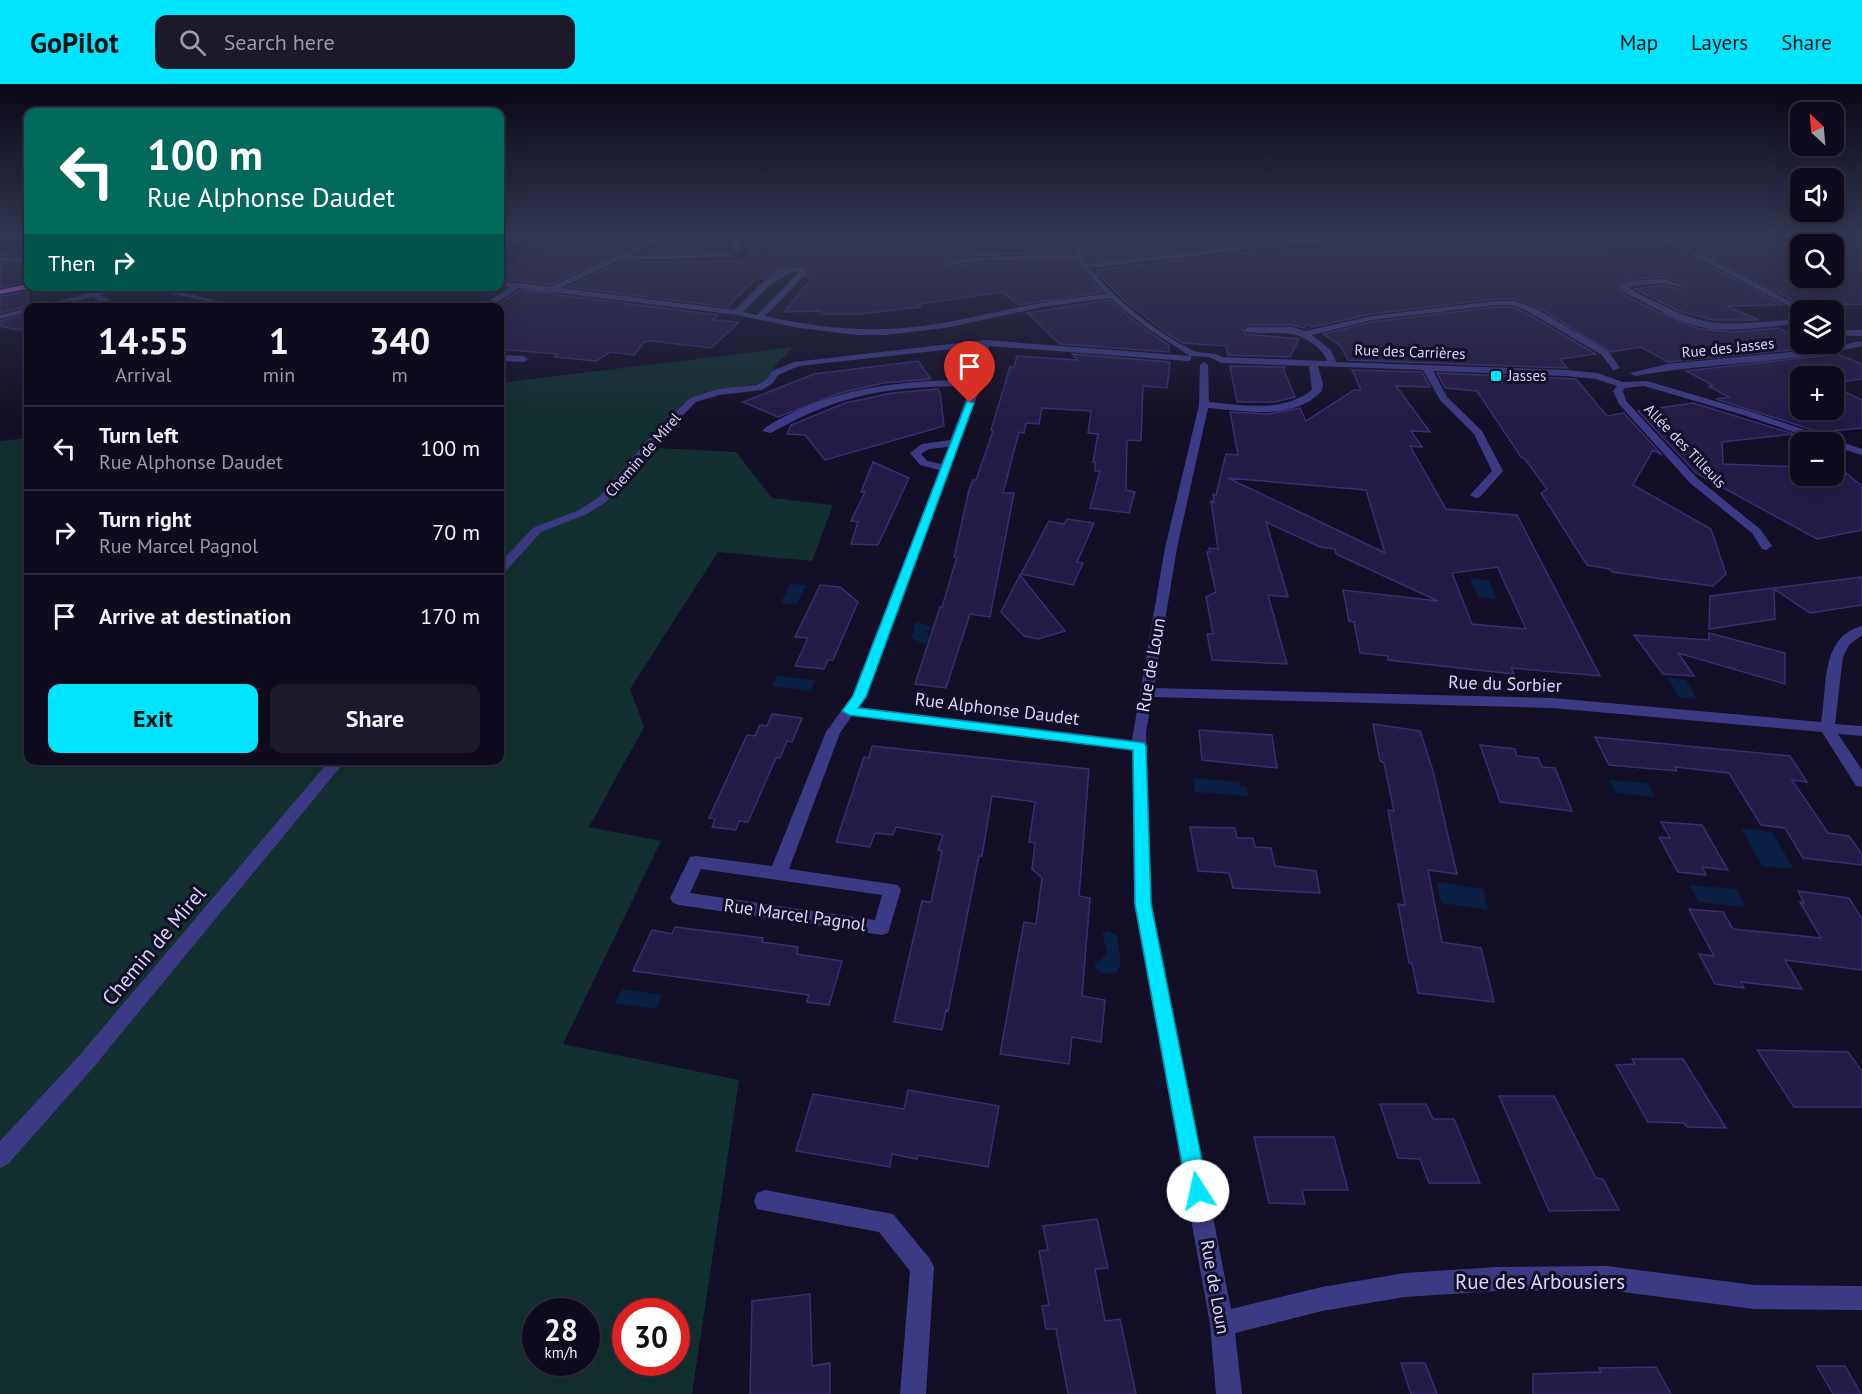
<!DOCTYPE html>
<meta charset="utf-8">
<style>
:root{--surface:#0e0b1c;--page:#1c1929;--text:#f1f3f6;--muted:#9b9ba3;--line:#2e2b3b;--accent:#00e5ff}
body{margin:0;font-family:"PT Sans",sans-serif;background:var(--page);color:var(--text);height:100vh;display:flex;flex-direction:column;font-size:22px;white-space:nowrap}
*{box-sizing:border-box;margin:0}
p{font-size:20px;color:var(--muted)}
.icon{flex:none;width:33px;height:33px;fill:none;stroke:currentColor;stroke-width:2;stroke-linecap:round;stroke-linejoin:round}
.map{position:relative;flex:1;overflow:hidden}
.drawer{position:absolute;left:24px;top:219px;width:480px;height:462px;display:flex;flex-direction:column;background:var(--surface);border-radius:12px;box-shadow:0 6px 24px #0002,0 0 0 2px var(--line)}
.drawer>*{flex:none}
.top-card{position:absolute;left:24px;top:24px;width:480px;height:183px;border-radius:12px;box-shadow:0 6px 24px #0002,0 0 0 2px var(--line);background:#00695c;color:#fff;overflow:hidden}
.needle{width:39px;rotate:334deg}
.buttons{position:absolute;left:1790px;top:18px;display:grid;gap:12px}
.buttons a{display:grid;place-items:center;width:54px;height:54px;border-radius:12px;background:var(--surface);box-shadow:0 6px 24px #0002,0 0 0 2px var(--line);font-size:30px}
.speed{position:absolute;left:522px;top:1214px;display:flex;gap:12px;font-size:30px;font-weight:700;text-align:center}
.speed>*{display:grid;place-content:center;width:78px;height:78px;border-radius:50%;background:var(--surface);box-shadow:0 6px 24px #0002,0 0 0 2px var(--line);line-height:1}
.speed small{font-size:15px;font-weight:400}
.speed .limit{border:9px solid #d22;background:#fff;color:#111}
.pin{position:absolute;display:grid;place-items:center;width:51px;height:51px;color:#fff;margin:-62px -26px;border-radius:50% 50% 50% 0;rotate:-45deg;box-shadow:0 0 6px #0007}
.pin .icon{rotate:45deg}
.me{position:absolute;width:66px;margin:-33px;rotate:350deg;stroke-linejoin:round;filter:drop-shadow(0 0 4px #0008)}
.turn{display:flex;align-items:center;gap:21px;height:126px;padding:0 24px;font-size:27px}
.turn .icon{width:78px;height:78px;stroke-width:2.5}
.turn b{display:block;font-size:42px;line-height:51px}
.then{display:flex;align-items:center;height:57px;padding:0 24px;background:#0003;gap:12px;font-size:22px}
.eta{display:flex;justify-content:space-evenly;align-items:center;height:102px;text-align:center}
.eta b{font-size:36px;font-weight:800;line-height:42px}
.button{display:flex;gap:12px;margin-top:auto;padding:12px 24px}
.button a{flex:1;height:69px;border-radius:12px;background:var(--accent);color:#111;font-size:24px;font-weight:800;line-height:69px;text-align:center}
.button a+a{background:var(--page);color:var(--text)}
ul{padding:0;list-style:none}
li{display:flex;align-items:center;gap:18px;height:84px;padding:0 24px;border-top:2px solid var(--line)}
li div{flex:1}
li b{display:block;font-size:22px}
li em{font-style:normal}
header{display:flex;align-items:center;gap:36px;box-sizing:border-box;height:84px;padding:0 30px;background:var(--accent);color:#111}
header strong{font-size:28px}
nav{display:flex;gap:33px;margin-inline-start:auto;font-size:21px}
.search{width:420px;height:54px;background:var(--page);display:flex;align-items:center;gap:15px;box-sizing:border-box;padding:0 21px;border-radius:12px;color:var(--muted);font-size:22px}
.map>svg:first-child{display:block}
.green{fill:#12302f;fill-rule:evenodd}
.water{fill:#0a1f44}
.building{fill:#241b47;stroke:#3b2d73;stroke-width:1.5;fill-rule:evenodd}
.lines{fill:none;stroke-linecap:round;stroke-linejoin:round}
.minor{fill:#3d3a85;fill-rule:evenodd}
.primary{fill:#c25bff;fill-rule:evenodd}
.route{fill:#00e5ff;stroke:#0095a6;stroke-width:1.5}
.poi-dot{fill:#00e5ff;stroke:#130f26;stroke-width:2}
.labels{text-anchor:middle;stroke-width:6;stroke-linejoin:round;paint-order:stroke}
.far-street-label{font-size:15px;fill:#d9d4ff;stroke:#130f26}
.far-poi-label{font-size:15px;fill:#d9d4ff;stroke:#130f26;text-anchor:start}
.street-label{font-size:18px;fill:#d9d4ff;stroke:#130f26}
.near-street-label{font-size:21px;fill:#d9d4ff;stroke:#130f26}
</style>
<header>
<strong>GoPilot</strong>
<div class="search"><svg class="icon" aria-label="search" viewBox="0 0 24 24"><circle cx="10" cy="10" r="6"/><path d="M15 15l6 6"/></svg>Search here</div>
<nav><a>Map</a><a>Layers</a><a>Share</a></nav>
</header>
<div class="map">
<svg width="1862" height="1310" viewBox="0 0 1862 1310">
<rect width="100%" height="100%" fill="#130f26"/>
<path class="green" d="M673,153H731L729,167L721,169L641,170Z
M794,263L779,277L764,299L704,309L682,320L660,346L668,347L655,364L736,368L772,414L833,421L812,477L718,468L630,605L644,643L589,743L661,757L563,960L739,996L692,1310H0V357L28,354V676H500V299ZM536,1227H586V1278H536ZM626,1227H676V1278H626Z"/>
<path class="water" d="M1470,494L1489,496L1497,515L1478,513Z
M790,500L806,501L797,520L787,521L781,518Z
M917,538L932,543L927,547L930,555L925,560L910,554L915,546L913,542Z
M776,592L815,596L811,607L772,602Z
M1668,594L1686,596L1697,615L1679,613Z
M1193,694L1240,698V702L1246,703L1248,712L1195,708Z
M1609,696L1647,699L1655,713L1616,709Z
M1741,744L1772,748L1794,785L1762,782Z
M1437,798L1483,805L1488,826L1441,819Z
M1689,801L1736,805L1746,823L1699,818Z
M1108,847L1117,851L1121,879L1117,888C1107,891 1099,891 1094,881L1102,875L1107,867L1102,850Z
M622,905L662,911L656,925L615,919Z"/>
<path class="building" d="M906,153L907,161L970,160L974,170L1031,168L1030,163H1036L1034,160L1068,159L1072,169L977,171L945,177L943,180L949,183L977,179L1076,177L1102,208L1019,221L1002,208L919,220L921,223L859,230H821L820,227L784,228L812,194H805L808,190V185L797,181L785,182L763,195L754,196L727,223L568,203L621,178L748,177L751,155Z
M1131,153H1187L1205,165L1088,178L1080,158L1133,157Z
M1202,153H1226L1239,161L1221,163Z
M1424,153H1608L1609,172H1646L1682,168L1783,221L1727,222L1759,236H1713L1679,227L1635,205L1662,201L1680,205L1686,202L1685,199L1662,193L1627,195L1619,204L1624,211L1655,227L1699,245L1734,248L1778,244L1800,254V260H1814L1821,263L1668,278L1641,263L1611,268L1536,222L1515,215H1496L1371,230L1312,243L1306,240L1304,244L1292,241H1248L1242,245L1245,250L1299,255L1290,273L1228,271L1226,262L1183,259L1165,248L1125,217L1094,186L1251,168L1256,171Z
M1862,153V220L1802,221L1697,166L1743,161L1755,164ZM1800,160H1833V194H1800Z
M626,157L622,167L550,201L500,195V180L514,179L517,175L544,174L549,165L578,164L581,159Z
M28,161V173L1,171Z
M0,179L28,181V198L0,204Z
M519,206L718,231L713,236L739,238L711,264L652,257L644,258L634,271L610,268L596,277L554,273L557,270L500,265V220Z
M28,207V222L0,229V212Z
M1109,216L1146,246L1169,261V268L1060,260L1027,229Z
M1496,223H1513L1528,230L1596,270L1560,275L1567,284L1348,276L1340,261L1323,250L1372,238Z
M28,230V242L18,246L0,242V237Z
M1072,270L1170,278L1167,304L1143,302L1141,357L1127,356L1126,406L1135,408L1129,429L1090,424L1100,387H1095V378H1093L1098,350L1088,349L1091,327L1042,324L1039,340L1026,339L1024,349L1019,348L1003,409H1014L990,533L970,530L946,604L915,600L940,523H942L957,473H954L969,406L973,396H976L993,347L991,346L1010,283H1014L1017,272L1078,276Z
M1837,270L1862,280V295L1833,299V292H1800V326H1833V302L1862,316V344L1819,348L1716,315L1729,313L1708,302H1714L1686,287Z
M918,277L931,295L883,299L840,309L778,333L743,318L814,290Z
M1230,282L1285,283L1284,287L1295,313L1275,318H1237Z
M1352,286L1422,288L1430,303L1396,302L1430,348L1411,347L1422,363L1410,362L1446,425L1517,431L1600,592L1511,584L1514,590L1388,576V572L1360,569L1354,538L1349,537L1343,506L1438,517L1336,470L1335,465L1320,463L1266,438L1288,513L1268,511L1287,580L1212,576L1207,550H1213L1206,513L1216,508L1207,468H1210L1209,464L1218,465L1211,417L1214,418L1213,410L1216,411L1226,370L1238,371L1230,328L1268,330L1300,324L1306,337L1354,306H1361ZM1228,394L1366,406L1385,469L1377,465ZM1498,483L1502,493L1526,545L1472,540L1452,489Z
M1437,289L1576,295L1607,332L1624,329L1662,371L1653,366L1633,401L1711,445L1726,490L1713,502L1612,488L1610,485L1587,481L1541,409L1547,405L1525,375L1521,373L1477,307L1445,304Z
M938,305L940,309L944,342L825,376L805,351L787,350L791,341L845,319L892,309Z
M1693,319L1794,350L1722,358L1723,380L1800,383V392H1833V385H1841L1862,402V446L1817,455L1696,389L1638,327Z
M873,378L909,394L878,461L851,460L858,438L851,437L865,408H861Z
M1067,435L1094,439L1077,478L1083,479L1073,501L1021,490L1049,437L1064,440Z
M1020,491L1065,547L1038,555L1024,552L1001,528Z
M1862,493V521L1810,529L1774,505L1775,535L1709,545L1710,512Z
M820,501L840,503L858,518L833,576H828L824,585L795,582L808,554L795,553Z
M1709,549L1785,569V600L1678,569L1694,592L1663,590L1634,551L1709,556Z
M772,630L802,634L792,658L787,657L780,674H776L748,738L739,737L736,746L712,743L715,735L709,734L747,651L755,652L760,641L767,642Z
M1373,640L1420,647L1433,687L1457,790L1428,786L1442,858L1481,864L1494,918L1418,909L1412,879H1409L1398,820L1405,821L1388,726L1394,727L1384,679L1380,677Z
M1199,646L1272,651L1277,684L1202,676Z
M1595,653L1790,672L1807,698L1792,696L1828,749L1849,752L1862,770V781L1803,774L1785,744L1761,741L1729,689L1675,683L1677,687L1609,681Z
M1480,661L1515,665L1517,672L1538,674L1542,683L1555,684L1572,727L1500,718Z
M872,662L1089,685L1079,812L1090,814L1082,912L1105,916L1101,958L1072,953L1069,980L1000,970L1024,838L1036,840L1042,794L1032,785L1035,759L1029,758L1035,718L992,712L982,772H979L948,927L946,926L942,946L894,938L922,817L931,818L942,767L938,766L943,751L896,743L893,751L875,749L870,763L836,758L864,673L869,674Z
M1661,738L1702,741L1728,786L1702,783L1706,791L1678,788L1659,753L1670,754Z
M1190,743L1235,744L1237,754H1253L1255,763L1271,764L1275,782L1316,787L1320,809L1233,804L1229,789L1198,787Z
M1798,807L1849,814L1862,835V886L1785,876L1802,905L1741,898L1744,904L1715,900L1699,870L1714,872L1689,825L1723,828L1733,845L1821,854L1800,818L1804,819Z
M675,843L763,854L762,858L798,863L797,870L842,877L829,921L807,918L809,911L633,887L652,846L672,850Z
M1757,966L1848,968L1862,987V1023H1794Z
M1632,975H1683L1726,1044L1687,1043L1684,1039L1648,1038L1616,981L1635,980Z
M908,1006L999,1022L988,1083L918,1071L917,1075L892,1070L890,1083L796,1067L813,1010L904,1025Z
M1499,1012H1554L1596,1094L1603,1095L1619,1126L1549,1127Z
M1380,1020H1426L1433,1035H1454L1480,1099H1429L1420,1075L1398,1074Z
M1254,1053H1334L1348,1106H1302L1305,1120L1269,1119Z
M1097,1135L1108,1184L1095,1185L1105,1237L1120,1235L1136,1310H1068L1056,1245H1046L1042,1222L1049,1221L1039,1167L1048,1166L1043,1142Z
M810,1210L812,1282L830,1279V1310H750L752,1217Z
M1401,1279H1425L1437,1310H1411Z
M1817,1282H1845L1861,1310H1833Z
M1656,1283L1671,1310H1533V1290L1601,1288L1599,1284Z"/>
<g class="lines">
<path class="minor" d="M532,153H611L510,158L507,156Z
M657,153H666L629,172L727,169L732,166L735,153H741L739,167L731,173L620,176L560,204L735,226C751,211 780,172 806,186V190L765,232C804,241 844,246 884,245C938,244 989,228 1042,219C1063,215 1084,213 1106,210L1077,175L977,177L949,181L945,179L977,173L1075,171L1068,153H1075L1087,180L1212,166L1189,153H1196L1221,165L1332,153H1357L1090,184C1116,216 1154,247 1192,266C1202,271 1210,266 1223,273L1327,277C1324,269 1320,265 1313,260C1292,243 1270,252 1245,248L1244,246L1248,243H1292L1306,247L1372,232L1496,217H1514L1535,224L1608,267L1620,284L1613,286L1602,271L1529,228L1513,221H1496L1372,236L1312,251L1331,266L1336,278L1566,286L1597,289L1623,298L1647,297L1749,327L1862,365V371L1833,362V358H1824L1743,331L1644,302L1625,304L1623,307L1626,317L1698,395L1760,445L1772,462L1766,466L1762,465L1752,449L1690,399L1619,320L1613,307L1617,302L1596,295L1566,292L1433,287L1447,313L1482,347L1503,387L1480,413L1476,414L1470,411L1492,387L1474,350L1440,316L1423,286L1318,282L1323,300L1322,307C1293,337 1245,327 1208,324L1177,464L1154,604L1552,614L1821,638C1828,605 1819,553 1862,542V551L1849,561L1843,573L1835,640L1862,642V652L1838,650L1862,686V703L1856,702L1822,648L1552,624L1152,613L1146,648L1152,820L1231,1225L1322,1203L1405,1189L1497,1183L1607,1182L1754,1201L1862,1202V1226L1754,1225L1607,1206L1497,1207L1405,1213L1322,1227L1235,1249L1242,1310H1216L1210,1240L1134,820L1132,666L852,632L840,649L789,785L898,801L901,806L888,849L882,851L679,821L673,819L670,814L690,773L696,772L772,782L826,648L852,612L939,386L920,381L910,369L922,360L950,356L971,302C892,302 841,309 771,349L762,347C771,338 786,332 798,326C854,301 912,296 973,296L980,262L799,282L778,291L773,299L762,306L719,311L696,318L668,346L606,418L587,430L541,448L504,489L500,490V479L533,444L579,426L598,414L660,342L690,314L718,305L757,301L767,295L772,287L794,278L985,256L1190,272L1147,244L1110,214L1042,223L945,244L886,251H857L799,244L737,231L552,208L548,209L519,204L489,224H479L510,203L500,201V197L550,203ZM794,187L799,188L757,231L743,228L770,201ZM989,262L1188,277L1191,276V272L1209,273L1221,279L1309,282L1312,306C1282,329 1245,321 1209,318L1208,281L1204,278L1200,281L1199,321L1165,464L1132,656L859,623L866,613L982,299ZM948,363L941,380L927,377L921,370L929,365ZM701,785L882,811L875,836L690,809Z
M1659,153H1668L1807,226L1800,228Z
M0,173L28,175V179L0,177Z
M1662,195L1684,201L1680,203L1662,199L1629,203C1636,210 1648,214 1658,219C1717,250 1738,237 1800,236V240C1771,241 1741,248 1711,245C1680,241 1653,222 1625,209L1621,203L1627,197Z
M114,202H128L100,211L124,224H113L92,213L49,224H34Z
M136,202H153L233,220L229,222Z
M28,224V228L0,235V231Z
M1833,242L1848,246H1862V252H1847L1833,247Z
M1859,257L1862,258V262C1788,280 1710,278 1635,292L1630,289L1667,280L1831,264Z
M500,271L524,272L528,275L524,278L500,277Z
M330,676H346L92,985L8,1080L0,1084V1057L78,973Z
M765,1106L893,1130L930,1175L934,1183L926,1310H900L910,1187L879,1148L757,1125L754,1117L757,1109Z"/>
<path class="primary" d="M28,200L31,204L0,210V206Z"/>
</g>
<linearGradient id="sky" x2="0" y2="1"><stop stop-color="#0a0815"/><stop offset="0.45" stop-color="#333752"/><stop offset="1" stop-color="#333752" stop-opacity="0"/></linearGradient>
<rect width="1862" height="337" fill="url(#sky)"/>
<path class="route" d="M967,317L974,319L866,613L858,624L1144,659L1146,662L1151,820L1208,1107L1205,1114L1198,1117L1190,1114L1187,1107L1135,820L1133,666L849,631L842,627L853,612Z"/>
<rect class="poi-dot" x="1490" y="286" width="12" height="12" rx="3"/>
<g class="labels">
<g class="far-street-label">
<text transform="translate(1728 264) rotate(-6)" y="5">Rue des Jasses</text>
<text transform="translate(1410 268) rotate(2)" y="5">Rue des Carrières</text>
<text transform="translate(1685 362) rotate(46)" y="5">Allée des Tilleuls</text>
<text transform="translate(643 371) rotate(-49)" y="5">Chemin de Mirel</text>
</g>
<g class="far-poi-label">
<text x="1508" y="297">Jasses</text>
</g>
<g class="street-label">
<text transform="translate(1151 581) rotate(-80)" y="6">Rue de Loun</text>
<text transform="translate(1505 600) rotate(2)" y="6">Rue du Sorbier</text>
<text transform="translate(997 625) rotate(7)" y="6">Rue Alphonse Daudet</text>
<text transform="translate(795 831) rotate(8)" y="6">Rue Marcel Pagnol</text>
<text transform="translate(1215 1203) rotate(80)" y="6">Rue de Loun</text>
</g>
<g class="near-street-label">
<text transform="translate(154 862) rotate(-50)" y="7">Chemin de Mirel</text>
<text x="1540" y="1205">Rue des Arbousiers</text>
</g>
</g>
</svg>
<div class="buttons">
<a><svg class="needle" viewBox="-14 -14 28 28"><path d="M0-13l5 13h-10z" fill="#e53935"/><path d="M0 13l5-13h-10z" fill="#9b9ba3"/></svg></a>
<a><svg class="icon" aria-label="sound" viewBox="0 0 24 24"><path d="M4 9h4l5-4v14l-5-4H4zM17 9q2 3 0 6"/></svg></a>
<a><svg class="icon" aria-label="search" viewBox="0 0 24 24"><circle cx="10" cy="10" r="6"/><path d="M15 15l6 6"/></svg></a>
<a><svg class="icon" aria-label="layers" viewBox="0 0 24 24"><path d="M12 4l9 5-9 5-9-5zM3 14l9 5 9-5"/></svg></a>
<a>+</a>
<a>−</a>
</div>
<div class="speed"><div>28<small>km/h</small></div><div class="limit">30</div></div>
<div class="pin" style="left:970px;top:319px;background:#d93025"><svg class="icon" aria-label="arrive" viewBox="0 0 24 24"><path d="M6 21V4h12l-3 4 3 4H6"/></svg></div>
<svg class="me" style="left:1198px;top:1107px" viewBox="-20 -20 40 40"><circle r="19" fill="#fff"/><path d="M0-13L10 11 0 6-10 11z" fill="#00e5ff"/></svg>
<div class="top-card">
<div class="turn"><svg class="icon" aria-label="left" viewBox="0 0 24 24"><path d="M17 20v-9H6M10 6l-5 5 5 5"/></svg><div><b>100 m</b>Rue Alphonse Daudet</div></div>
<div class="then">Then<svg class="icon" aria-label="right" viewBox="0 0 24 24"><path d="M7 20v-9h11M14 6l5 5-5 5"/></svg></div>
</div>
<section class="drawer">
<div class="eta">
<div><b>14:55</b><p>Arrival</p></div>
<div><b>1</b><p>min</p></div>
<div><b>340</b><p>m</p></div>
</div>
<ul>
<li><svg class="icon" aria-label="left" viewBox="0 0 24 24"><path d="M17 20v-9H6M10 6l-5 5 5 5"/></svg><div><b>Turn left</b><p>Rue Alphonse Daudet</p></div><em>100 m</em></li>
<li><svg class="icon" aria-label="right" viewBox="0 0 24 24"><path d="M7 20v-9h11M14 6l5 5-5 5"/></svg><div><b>Turn right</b><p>Rue Marcel Pagnol</p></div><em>70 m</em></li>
<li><svg class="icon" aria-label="arrive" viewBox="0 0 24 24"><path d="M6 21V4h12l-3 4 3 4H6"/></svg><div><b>Arrive at destination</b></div><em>170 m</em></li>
</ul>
<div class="button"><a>Exit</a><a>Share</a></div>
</section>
</div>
